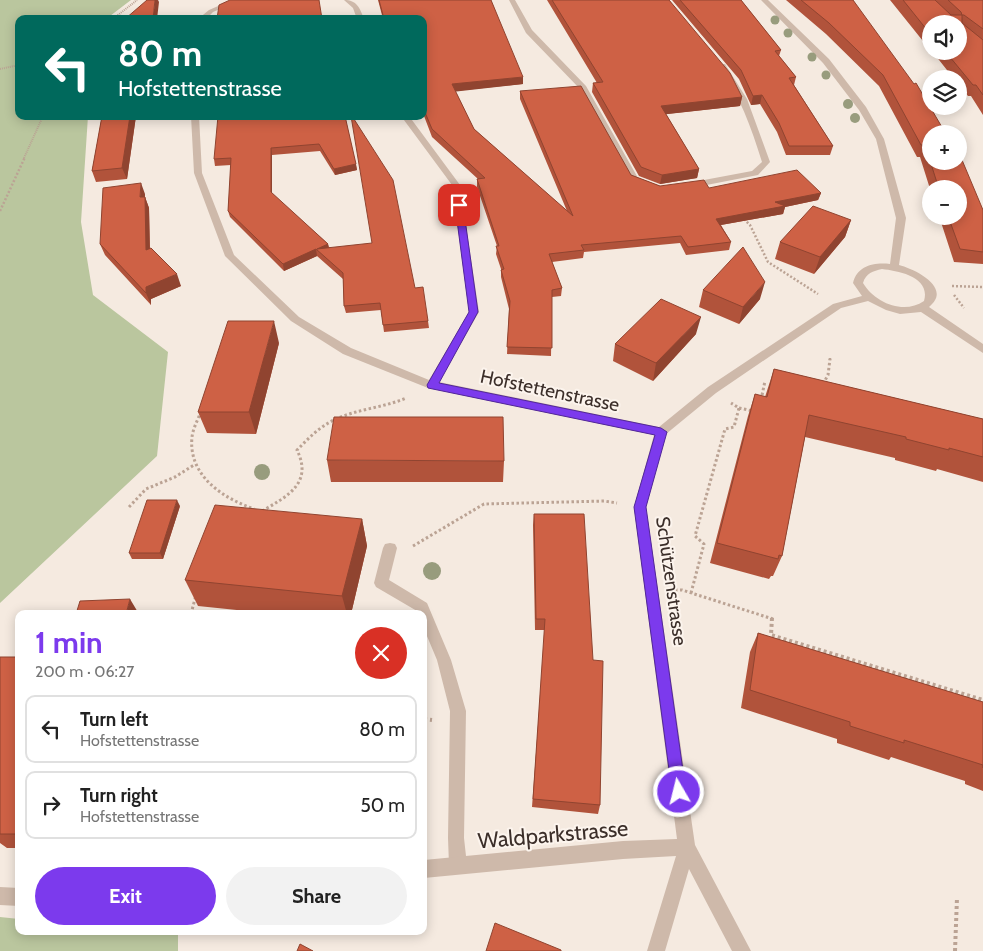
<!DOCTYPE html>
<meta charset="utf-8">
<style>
:root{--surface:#fff;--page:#f2f2f2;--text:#222;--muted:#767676;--line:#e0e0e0;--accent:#7c3aed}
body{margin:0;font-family:Cabin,sans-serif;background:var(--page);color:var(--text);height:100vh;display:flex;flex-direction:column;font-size:19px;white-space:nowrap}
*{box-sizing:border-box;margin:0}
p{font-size:16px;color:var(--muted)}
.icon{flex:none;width:28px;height:28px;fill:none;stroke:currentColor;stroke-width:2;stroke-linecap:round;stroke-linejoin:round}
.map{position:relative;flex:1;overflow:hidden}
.side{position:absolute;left:15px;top:610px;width:412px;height:325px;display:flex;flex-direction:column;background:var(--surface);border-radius:10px;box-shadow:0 2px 12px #0003}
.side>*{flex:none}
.banner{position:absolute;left:15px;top:15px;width:412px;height:105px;border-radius:10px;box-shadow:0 2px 12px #0003;background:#00695c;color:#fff;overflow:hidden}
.buttons{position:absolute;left:922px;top:15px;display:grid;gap:10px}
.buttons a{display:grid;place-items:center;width:45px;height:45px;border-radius:50%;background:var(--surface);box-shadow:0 2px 12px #0003;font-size:25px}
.pin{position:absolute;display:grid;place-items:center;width:42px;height:42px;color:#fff;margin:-21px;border-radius:10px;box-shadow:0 2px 8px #0006}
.me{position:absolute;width:55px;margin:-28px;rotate:352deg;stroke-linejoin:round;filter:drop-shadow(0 0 4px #0008)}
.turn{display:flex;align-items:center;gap:18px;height:105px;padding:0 20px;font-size:22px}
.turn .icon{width:65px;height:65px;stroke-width:2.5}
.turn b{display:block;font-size:35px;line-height:42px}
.round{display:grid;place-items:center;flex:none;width:52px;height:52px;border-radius:26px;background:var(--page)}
.overview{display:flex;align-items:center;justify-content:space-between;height:85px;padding:0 20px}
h1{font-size:30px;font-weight:700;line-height:38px;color:var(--accent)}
.button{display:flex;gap:10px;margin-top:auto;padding:10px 20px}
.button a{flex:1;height:58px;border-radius:30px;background:var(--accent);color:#fff;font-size:20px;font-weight:700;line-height:58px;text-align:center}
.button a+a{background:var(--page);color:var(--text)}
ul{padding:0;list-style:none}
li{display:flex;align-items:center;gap:15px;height:68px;margin:0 10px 8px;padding:0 10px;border:2px solid var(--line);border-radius:10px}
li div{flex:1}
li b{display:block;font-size:19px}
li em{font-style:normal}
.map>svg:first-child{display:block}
.green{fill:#bac69e}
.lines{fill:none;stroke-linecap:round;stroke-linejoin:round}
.path-far3{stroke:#bba394;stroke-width:2;stroke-dasharray:1 1;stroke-linecap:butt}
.path-far2{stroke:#bba394;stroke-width:2.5;stroke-dasharray:2 2;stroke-linecap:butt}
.path-far1{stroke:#bba394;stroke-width:3;stroke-dasharray:2.5 2.5;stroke-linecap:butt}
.path{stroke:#bba394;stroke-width:4;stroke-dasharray:3 3;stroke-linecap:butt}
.lane{fill:#ceb9aa;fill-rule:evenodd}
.street{fill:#ceb9aa;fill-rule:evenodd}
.tree{fill:#989c7d}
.wall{fill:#b1533b}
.shaded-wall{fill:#904430}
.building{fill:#ce6145;stroke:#904430}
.route{fill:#7c3aed;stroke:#51269a}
.labels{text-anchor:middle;stroke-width:4;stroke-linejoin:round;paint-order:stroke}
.street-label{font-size:19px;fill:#3c2f2a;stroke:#fcf4ed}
.near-street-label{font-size:22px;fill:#3c2f2a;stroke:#fcf4ed}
</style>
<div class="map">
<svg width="983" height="951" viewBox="0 0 983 951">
<rect width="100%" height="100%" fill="#f5eae0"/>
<path class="green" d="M0,0H131L106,19H19V116H88L81,222L93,295L168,352L157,456L0,603Z
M0,917L19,919V931H178V951H0Z"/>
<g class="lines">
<path class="path-far3" d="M113,19L137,0
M0,69L19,65
M24,158L43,116"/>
<path class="path-far2" d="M0,211L25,157
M744,219L750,225L768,262L818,294
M952,286L983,287
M954,295L964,308
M830,360V358"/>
<path class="path-far1" d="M823,384L828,375L830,359
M761,400L765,381
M739,408L753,411
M201,411C198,420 193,428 192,437C188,476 223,498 254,509
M129,507L146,489L175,477L194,465
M262,511C288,496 313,483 297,450C308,439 319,427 334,420C356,409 383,408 406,398
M413,546L484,504L604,501L617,503
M675,590H682L773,619
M691,593L704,544L695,536L725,429L734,427L739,408L731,403
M191,614L196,595"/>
<path class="path" d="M772,618L771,635L983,700
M424,719L432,720
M955,951L957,898"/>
<path class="lane" d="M390,543L395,544L397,548L389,580L427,603L451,660L466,711L464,838L467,865L464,871L458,874L452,871L449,865L448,838L450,711L437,660L424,629V614H418L417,611L376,587L374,583L383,548L385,544Z"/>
<path class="street" d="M232,0H241L213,12L206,19H198L209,10Z
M344,0C357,0 360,8 364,19H357L353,8Z
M509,0H515L532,30L586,86L638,178L650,182V186L632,182L580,89L526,33Z
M761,0H768L829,59L866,107L884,139L906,218L899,265C915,269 953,288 929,307L983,344V353L921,312L900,314L886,310L868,301L841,308L716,393L666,434L646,507L695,845L751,951H732L689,869L665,951H647L676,856L623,859L424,878V860L623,841L677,839L634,507L654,435L428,388L343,354L291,321L225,256L194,173L191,116H199L202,173L234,255L299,317L351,348L429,380L469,312L452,185L401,116H409L460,185L479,312L439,382L659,427L708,387L833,304L862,296L853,283C857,266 874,262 890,264L896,218L876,139L859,110L823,63ZM882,269C899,271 931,277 924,301C904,315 875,303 863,283C866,273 873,271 882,269Z
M719,64H725L747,99L770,162L758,175L691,188L687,185L688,183L752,171L762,162C751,127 740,95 718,66Z
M0,887L19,888V906L0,905Z"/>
</g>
<g class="tree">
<circle cx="775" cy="20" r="4.5"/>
<circle cx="788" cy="33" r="4.5"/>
<circle cx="812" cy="57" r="4.5"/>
<circle cx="826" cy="75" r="4.5"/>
<circle cx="848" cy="104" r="5"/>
<circle cx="855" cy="118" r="5"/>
<circle cx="262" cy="472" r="8"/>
<circle cx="432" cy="571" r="9"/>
</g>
<path class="wall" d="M378,0H491L523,84L455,91L474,129L567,211L520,99V91L631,175L660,186L821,193L818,200L785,207L783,214L721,225L731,242L729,250L686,255L680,243L584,252L583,258L552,262L562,288L561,296L552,297L551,356L507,354L509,309L501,277V269L496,254L497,246L477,187V179H478L432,137L424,116V19H383Z
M547,0H669L742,97L740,106L666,114L699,169L697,178L660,184L639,176L592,92L593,83H597Z
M672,0H741L781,50L779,56L796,77L794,85L833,146L830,155H786L777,132L760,104L751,105L739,79Z
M786,0H853L983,210V264L954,262L939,216H959V189H931V192L920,157H917L879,86L826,34Z
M890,0H983V115L971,96H968L959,85V79H954L932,51H959L931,24V51Z
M102,116H136L127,179L96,182L92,171Z
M345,116L357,170L335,175L320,151L272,155V194L328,244L329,247L415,288L428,321L429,328L384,332L381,310L346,313L344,306L343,279L317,256L284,271L230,217L228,211L231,165L215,166L214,159Z
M145,194V197L149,208L150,248L181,286L151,299V305L105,255L100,244Z
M851,220L845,237L814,274L775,259L780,242Z
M703,290L760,299L739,324L699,307Z
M696,334L653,381L613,361L615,344Z
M279,343L256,434L207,433L198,412Z
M774,369L983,419V482L937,469L936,471L895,460V458L805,437L782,556L773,576H771L769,579L710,563L748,416L755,394L765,397Z
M327,460L504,461L503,482H331Z
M180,506L163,559H132L129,553Z
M534,514L600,805L598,814L532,807L545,630H535L533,525Z
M362,519L367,546L351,614H274L198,606L185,580Z
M758,633L983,702V791L965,784V781L891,757L889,760L837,743V739L741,708L750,652Z
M0,657H19V848H7L0,843Z"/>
<path class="shaded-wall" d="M155,0H158L159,2L157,19H153Z
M523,77V84L452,92V84Z
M762,95L760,104L751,105L753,96Z
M742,97L740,106L659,115L661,106Z
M130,116H136L127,179L122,168Z
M271,148L272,155V199L271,192Z
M356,164L357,170L335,175L334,169Z
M699,169L697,178L660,184L662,175Z
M141,183L145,194L144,209L140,197Z
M821,193L818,200L785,207L783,214L715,226L716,219L775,202Z
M145,197L149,208L150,262L146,250Z
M851,220L845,237L814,274L820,257Z
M328,244L329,251L317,249Z
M316,249L317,256L284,271L283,264Z
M177,274L181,286L151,299V305L146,293V287Z
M765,282L760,299L739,324L743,307Z
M701,317L696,334L653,381L656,363Z
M274,321L279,343L256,434L249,412Z
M177,500L180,506L163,559L160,553Z
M362,519L367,546L351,614H347L342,596Z
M130,599L139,614H126Z
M424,710L426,725L424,738Z"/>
<path class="building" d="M147,0H155L153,19H125Z
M230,0H319L322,19H217L219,5Z
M379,0H491L523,77L452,84L474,129L573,216L520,91L581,86L631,175L660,186L704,180L709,188L797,170L821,193L775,202L785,206L716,219L731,242L688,247L681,236L581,245L584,250L549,254L562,288L552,290V348L507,347L510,301L501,270L504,269L496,246H499L477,179L485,178L432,129L424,110V19H384Z
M552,0H669L730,73L742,97L661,106L699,169L662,175L641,167L593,83L603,82Z
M680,0H741L781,50L775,51L796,77L789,78L833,146H789L779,123L762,95L753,96L741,70Z
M801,0H853L914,84L916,83L946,134H931V161H959V154L962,160L983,210V252L960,249L948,216H959V189H939L925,145H921L883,75L829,23Z
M903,0H935L951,15H962L961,12L948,0H983V29L964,15H962V23L983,40V95L976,85H973L945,51H959V24H931V35Z
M102,116H130L122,168L92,171Z
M218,116H345L356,164L334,169L319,144L271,148V192L328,244L317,249L372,243L351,116H352L393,180L415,288L423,287L428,321L383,325L380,303L344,306L343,273L316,249L283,264L228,211L231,158L214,159Z
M141,183L140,197H145L146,250L151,248L177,274L146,287V293L100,244L103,188Z
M813,206L851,220L820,257L780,242Z
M743,247L765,282L743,307L703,290Z
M661,299L701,317L656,363L615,344Z
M228,321H274L249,412H198Z
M774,369L983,419V457L949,448V450L906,439V437L809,415L782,556L779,555L778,559L717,543L755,394L767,397Z
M334,417H503L504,461L327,460Z
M147,500H177L160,553H129Z
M215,505L362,519L342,596L185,580Z
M534,514H584L593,660L603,661L600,805L533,799L545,619H536Z
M130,599L126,614H76L80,601Z
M758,633L983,702V768V765L904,740V743L850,726V722L750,690Z
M0,657H19V834H0Z
M495,923L561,950V951H486Z
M300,944L313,951H297Z"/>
<path class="route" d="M459,202L463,205L478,312L439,383L661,428L667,432L646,507L686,792L684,797L679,799L674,797L672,792L634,507L655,435L428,388L427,385L469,312L455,205Z"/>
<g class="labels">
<g class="street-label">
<text transform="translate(550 390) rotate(12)" y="7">Hofstettenstrasse</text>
<text transform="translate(672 581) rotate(82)" y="7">Schützenstrasse</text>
</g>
<g class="near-street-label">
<text transform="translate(553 834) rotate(-5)" y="8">Waldparkstrasse</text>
</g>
</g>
</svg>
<div class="buttons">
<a><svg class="icon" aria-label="sound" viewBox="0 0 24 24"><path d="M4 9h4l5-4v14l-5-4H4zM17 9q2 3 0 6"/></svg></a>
<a><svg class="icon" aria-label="layers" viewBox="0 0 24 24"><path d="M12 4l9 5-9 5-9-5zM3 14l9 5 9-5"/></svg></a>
<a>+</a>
<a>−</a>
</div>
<div class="pin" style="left:459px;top:205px;background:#d93025"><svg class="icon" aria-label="arrive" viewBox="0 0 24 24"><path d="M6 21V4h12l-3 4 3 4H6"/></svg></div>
<svg class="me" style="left:679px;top:792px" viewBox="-20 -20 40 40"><circle r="17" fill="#7c3aed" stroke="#fff" stroke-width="3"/><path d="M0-11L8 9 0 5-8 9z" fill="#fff"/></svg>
<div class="banner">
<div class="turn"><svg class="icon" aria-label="left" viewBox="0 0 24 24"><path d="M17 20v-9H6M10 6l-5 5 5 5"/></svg><div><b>80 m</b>Hofstettenstrasse</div></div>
</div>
<section class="side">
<div class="overview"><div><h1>1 min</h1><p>200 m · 06:27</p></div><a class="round" style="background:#d93025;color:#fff"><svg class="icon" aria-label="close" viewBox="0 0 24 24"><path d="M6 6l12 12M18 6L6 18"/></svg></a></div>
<ul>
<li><svg class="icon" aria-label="left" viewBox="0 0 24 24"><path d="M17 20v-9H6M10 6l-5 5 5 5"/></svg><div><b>Turn left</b><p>Hofstettenstrasse</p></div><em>80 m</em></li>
<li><svg class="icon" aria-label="right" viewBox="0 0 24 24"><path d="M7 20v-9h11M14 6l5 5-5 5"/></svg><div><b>Turn right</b><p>Hofstettenstrasse</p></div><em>50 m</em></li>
</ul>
<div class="button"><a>Exit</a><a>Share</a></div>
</section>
</div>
